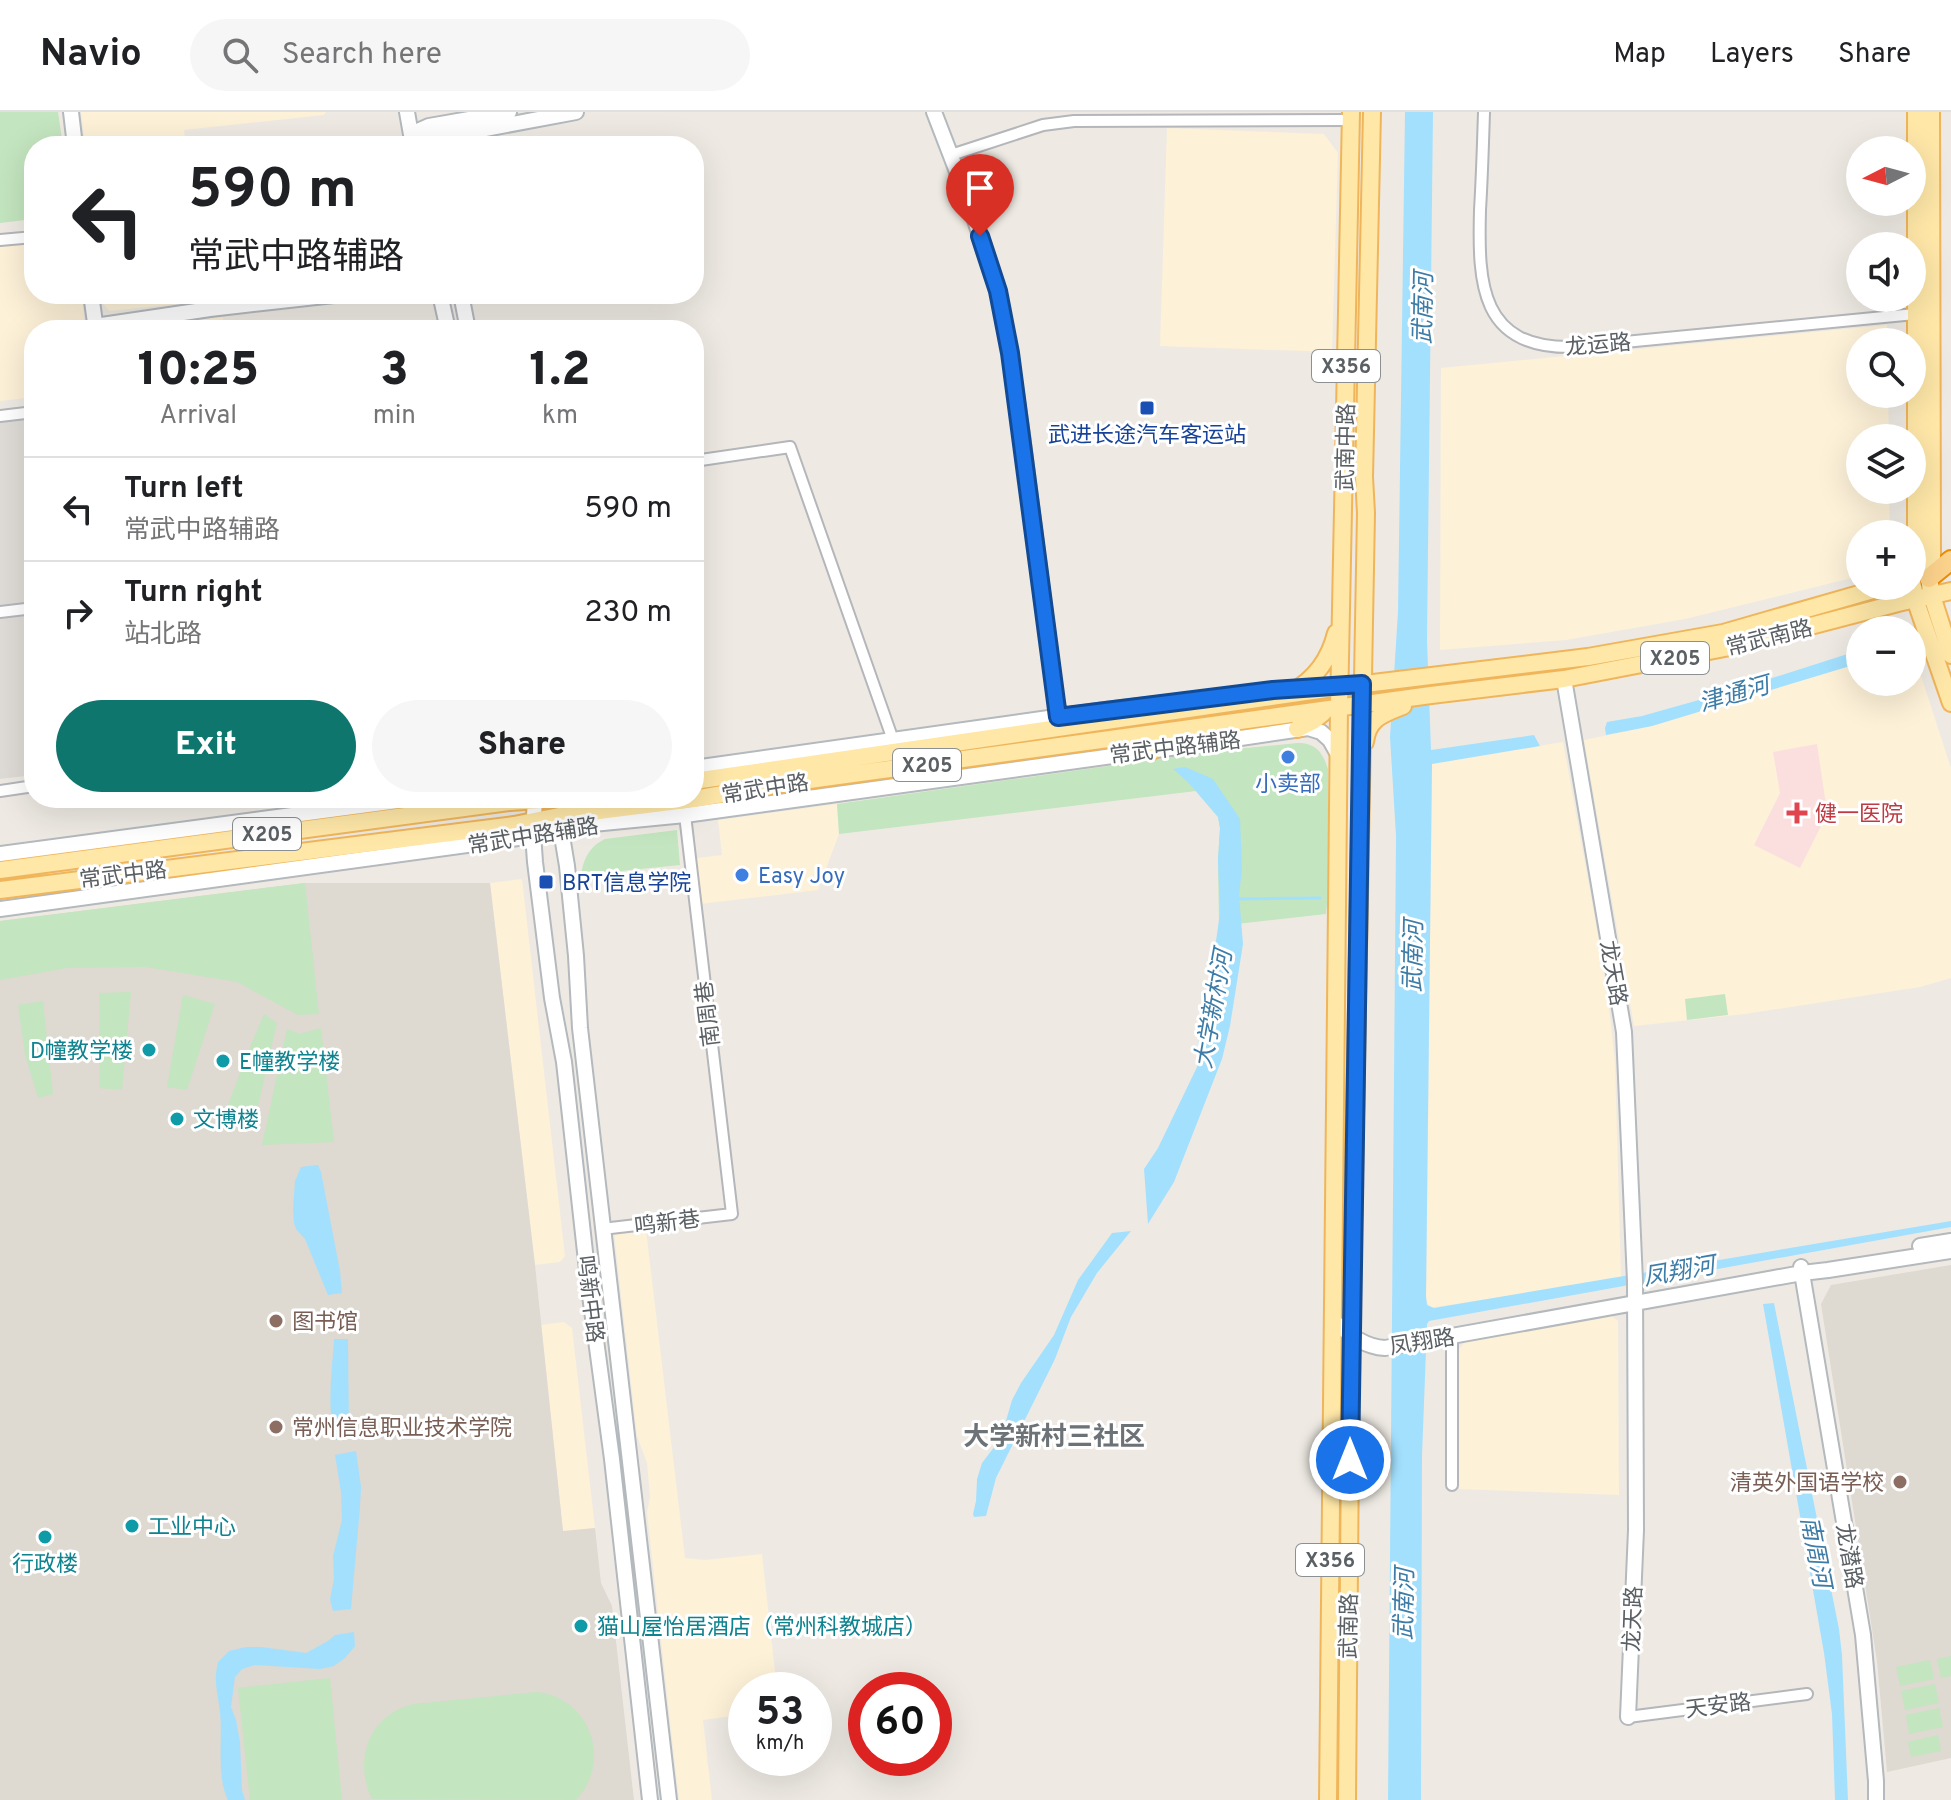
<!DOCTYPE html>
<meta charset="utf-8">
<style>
:root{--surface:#fff;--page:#f6f6f6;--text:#202124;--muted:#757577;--line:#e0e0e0;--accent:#0f766e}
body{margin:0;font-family:Overpass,"Noto Sans SC",sans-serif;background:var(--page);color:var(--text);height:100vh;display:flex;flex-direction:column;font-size:30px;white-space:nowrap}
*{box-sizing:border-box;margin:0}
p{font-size:26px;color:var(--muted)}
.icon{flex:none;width:44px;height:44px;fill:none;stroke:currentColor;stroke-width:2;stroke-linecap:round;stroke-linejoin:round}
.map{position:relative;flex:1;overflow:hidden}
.sheet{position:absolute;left:24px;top:208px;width:680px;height:488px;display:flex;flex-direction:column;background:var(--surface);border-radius:32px;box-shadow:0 8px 32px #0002}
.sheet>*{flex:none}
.hud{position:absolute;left:24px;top:24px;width:680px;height:168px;border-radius:32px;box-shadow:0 8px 32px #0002;background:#fff;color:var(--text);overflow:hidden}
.needle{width:52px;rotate:264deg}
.controls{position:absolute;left:1846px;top:24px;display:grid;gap:16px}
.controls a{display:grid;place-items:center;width:80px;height:80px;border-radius:50%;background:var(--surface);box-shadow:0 8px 32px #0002;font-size:40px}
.speed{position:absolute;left:728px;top:1560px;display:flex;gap:16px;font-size:40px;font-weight:700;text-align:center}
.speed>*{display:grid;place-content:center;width:104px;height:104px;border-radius:50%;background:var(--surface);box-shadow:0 8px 32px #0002;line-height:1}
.speed small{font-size:20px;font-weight:400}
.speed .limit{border:12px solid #d22;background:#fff;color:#111}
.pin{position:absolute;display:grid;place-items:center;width:68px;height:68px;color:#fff;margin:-82px -34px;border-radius:50% 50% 50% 0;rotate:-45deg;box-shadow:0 0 8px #0007}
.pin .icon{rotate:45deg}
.me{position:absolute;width:88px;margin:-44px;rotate:0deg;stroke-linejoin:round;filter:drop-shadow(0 0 6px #0008)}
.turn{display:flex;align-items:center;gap:28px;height:168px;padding:0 32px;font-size:36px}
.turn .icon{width:104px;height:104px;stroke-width:2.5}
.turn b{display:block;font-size:56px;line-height:68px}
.eta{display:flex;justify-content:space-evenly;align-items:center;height:136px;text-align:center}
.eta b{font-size:48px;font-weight:800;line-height:56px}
.action{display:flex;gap:16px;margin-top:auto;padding:16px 32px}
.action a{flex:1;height:92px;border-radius:48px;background:var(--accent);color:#fff;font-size:32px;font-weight:800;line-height:92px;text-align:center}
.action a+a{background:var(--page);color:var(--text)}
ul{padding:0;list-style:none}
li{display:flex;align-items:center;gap:24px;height:104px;padding:0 32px;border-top:2px solid var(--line)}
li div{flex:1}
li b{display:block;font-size:30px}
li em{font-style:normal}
header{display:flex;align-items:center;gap:48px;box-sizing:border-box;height:112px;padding:0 40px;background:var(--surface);border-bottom:2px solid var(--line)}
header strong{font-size:38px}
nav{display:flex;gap:44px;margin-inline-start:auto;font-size:28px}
.search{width:560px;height:72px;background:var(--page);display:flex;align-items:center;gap:20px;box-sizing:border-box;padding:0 28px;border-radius:44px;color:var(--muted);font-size:30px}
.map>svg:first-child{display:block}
.commercial{fill:#fdf1d8}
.industrial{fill:#dfdcd7}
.education{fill:#ded9d1}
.medical{fill:#fbdfdf}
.green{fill:#c3e5bf}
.water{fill:#a3e0fe}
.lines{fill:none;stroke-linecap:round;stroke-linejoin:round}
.stream{stroke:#a3e0fe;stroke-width:3}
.street-casing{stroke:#b4b6ba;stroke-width:14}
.secondary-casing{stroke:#b4b9bd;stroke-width:18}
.primary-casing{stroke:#f0b55a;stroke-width:20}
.highway-casing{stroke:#ee8b02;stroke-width:22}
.street{stroke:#fff;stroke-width:10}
.secondary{stroke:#fff;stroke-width:14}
.primary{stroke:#fee7a7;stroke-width:16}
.highway{stroke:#fcd38c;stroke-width:18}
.route-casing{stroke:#114b97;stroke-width:20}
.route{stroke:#1a73e8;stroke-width:14}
.transit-dot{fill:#1a4fb4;stroke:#fff;stroke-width:3}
.shop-dot{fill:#3f7fe0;stroke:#fff;stroke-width:3}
.health-dot{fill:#e0444e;stroke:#fff;stroke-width:3}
.culture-dot{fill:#0f9aa8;stroke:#fff;stroke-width:3}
.education-dot{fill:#8d6e63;stroke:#fff;stroke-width:3}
.labels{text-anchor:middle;stroke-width:6;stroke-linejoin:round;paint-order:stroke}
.shield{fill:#fff;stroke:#8c9092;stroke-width:2}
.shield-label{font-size:20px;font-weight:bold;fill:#5b6064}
.street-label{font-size:22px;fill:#5b6064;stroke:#fff}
.transit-label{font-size:22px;fill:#164399;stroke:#fff}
.shop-label{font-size:22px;fill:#366cbe;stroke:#fff}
.health-label{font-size:22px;fill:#be3a42;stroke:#fff;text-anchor:start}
.culture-label{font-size:22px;fill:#0d838f;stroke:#fff;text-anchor:start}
.education-label{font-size:22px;fill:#785e54;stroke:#fff;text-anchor:start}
.water-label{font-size:24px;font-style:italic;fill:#3d7ca7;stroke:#fff}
.quarter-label{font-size:26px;font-weight:bold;fill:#6c7276;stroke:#fff}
</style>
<header>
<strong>Navio</strong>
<div class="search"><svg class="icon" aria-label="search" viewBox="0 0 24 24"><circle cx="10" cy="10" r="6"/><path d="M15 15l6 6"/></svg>Search here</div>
<nav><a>Map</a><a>Layers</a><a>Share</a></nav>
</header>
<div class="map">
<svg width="1951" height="1688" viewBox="0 0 1951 1688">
<rect width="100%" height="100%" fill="#eeeae3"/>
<path class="commercial" d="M81,0H326L324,3L184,18L186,34H85Z
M1167,16L1324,22L1338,41L1332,240L1160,234Z
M34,129V182H82L85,218H34V285L0,289V132Z
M101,182H202L203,189L110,199L103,192Z
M223,205L224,218H111L112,217Z
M1887,213V230H1860V282H1888L1889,326H1860V378H1889L1890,420L1889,422H1860V464L1685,507L1566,528L1440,538L1441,256Z
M1912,536L1951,656V866L1920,875L1745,902L1634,914L1584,628L1652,614L1860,551V570H1912Z
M1563,630L1599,828L1610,904L1615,951L1621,1166L1430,1196L1426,1188L1432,651Z
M837,692L839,722L818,778L700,792L697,746L722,743L718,708Z
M522,767L565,1144L560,1150L535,1153L490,771Z
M646,1118L685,1446L705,1448L762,1442L777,1578H746V1602L703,1608L712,1688H679L671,1618L647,1400L650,1385L647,1351L637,1324L614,1121Z
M1610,1203L1618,1209L1619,1383L1459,1377L1458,1238L1465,1230Z
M564,1210L572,1216L595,1416L563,1420L541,1213Z"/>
<path class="industrial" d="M34,305V663L0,667V309Z"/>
<path class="education" d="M305,771H490L535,1153L563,1419L595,1416L601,1471L612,1494L634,1688H0V809Z
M1951,1153V1646L1887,1660L1877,1549L1821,1192L1831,1173Z"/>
<path class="medical" d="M1817,632L1826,693L1823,710L1800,756L1754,733L1780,681L1773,640Z"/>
<path class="green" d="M0,0H58L63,34H34V107L0,111Z
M1298,631C1316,631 1323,641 1328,657L1329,770L1326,802L1219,814L1218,748L1220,716L1218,705L1196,679L839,722L837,692L1215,639Z
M677,718L680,753L581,763C584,746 589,735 605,727Z
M305,771L319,902L298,903L237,870L146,855L67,856L0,868V809Z
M131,880L122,978L99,976V881Z
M1725,882L1728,903L1687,908L1685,887Z
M183,883L215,892L187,978L167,975Z
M43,889L53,982L38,986L25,942L18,893Z
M264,902L277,911L256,1003L227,996L246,945Z
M321,916L334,1030L262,1033L287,917L300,922Z
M1951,1544V1564L1941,1566L1937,1547Z
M1930,1548L1934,1567L1900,1574L1896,1555Z
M330,1566L342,1688H250L238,1576Z
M1935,1572L1939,1591L1905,1598L1901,1579Z
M537,1580C590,1586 613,1649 576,1688L372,1687C353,1648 369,1602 414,1592Z
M1939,1596L1943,1615L1909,1622L1906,1603Z
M1938,1623L1941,1639L1911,1645L1908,1630Z"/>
<path class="water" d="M1405,0H1433L1427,528L1431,638L1534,623L1540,634L1432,652L1426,1184L1427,1193L1434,1196L1951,1109V1115L1429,1209L1427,1212L1422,1344L1421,1688H1388L1396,724L1390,625L1398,500Z
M1860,538V551L1652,614L1606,623L1605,616L1607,610L1642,604L1738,577Z
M1185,655L1213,667L1240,707L1242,757L1239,783L1243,832L1230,914L1222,947L1174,1070L1148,1112L1144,1057L1158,1036L1197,955L1200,911L1216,829L1220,801L1218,748L1220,716L1218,705L1187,669L1173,657Z
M318,1053L321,1060L340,1159L342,1181L328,1183L305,1127L296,1117L294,1111L293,1098L295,1069L301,1055Z
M1131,1119L1097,1161L1071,1205L1055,1247L996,1366L986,1404L974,1405L973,1402L976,1389L977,1367L982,1351L1001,1326L1012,1288L1021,1271L1054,1223L1078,1168L1112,1121Z
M1774,1191L1839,1517L1842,1543L1848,1688H1835L1832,1602L1824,1541L1763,1192Z
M334,1227H348L349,1327L336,1328C326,1296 332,1261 334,1227Z
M356,1339L361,1375L360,1395L351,1497L333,1499L330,1487L334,1467L333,1444L342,1408L341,1380L335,1343Z
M354,1520L355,1534L345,1546L334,1554L320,1557L255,1553L242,1557L235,1565L231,1595L236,1608L240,1630L242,1678L245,1688H228C216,1664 223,1627 220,1600C218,1580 213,1571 218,1550L229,1539L246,1535H261L306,1541L328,1529L335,1523Z"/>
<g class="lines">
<path class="stream" d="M1236,787L1320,786"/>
<defs>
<path id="street" d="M1484,0C1483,33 1482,65 1480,98C1478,172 1480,237 1573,235L1915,202
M951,43L1043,13L1074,9L1351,8
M0,128L34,125
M0,304L34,300
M694,349L790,335L893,628
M0,500L34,496
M0,679L34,674
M602,1117L732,1102L685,703
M1452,1224V1373
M1628,1605L1807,1582"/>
<path id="secondary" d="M71,0L75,34
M407,0L413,34
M934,0L971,96L998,179L1010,241L1022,323L1059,612
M411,22L432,27L576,0
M411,22L429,14L509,0
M91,182L96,218
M440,182L448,218
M461,182L468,218
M95,214L210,197L343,182
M1564,567L1624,920L1635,1169L1636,1418L1628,1605
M694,656L1105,598L1217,585
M535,686L533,722L535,750L552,886L564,950L589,1176L612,1347L650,1688
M559,706L567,754L576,844L580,916L669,1688
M0,742L420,686
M0,797L518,726L562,715L685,703L1207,631L1308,616L1321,620L1330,628L1339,644
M1920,1134L1951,1129
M1801,1155L1863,1523L1876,1669V1688
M1333,1209C1349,1222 1364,1235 1385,1236L1802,1161L1828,1158L1951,1139"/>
<path id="primary" d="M1916,0V452L1912,469L1915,487L1951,591
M1931,0L1932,447L1929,466L1932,484L1951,543
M1292,580C1315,567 1330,546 1336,521
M1297,617L1313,609L1323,601
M1121,627L1152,639
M1365,630C1368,606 1383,602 1403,594
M694,669L1340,575L1588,545L1723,521L1887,474
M0,758L510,690L569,686
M0,778L514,713L559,704L694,687L780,672L1431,583L1564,567L1730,535L1898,491L1951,479
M1328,1688L1339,596L1351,0
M1347,1688L1351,1224L1366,401L1364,365L1372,0"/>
<path id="highway" d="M1929,466L1951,448"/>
</defs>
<use href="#street" class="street-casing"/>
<use href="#secondary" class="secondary-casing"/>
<use href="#primary" class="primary-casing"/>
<use href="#highway" class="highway-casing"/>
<use href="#street" class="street"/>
<use href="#secondary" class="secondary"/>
<use href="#primary" class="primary"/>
<use href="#highway" class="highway"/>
</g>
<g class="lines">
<defs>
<path id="route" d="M980,124L998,179L1010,241L1058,605L1273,578L1362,572L1350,1348"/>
</defs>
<use href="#route" class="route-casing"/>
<use href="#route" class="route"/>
</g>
<g class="transit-dot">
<rect x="1139" y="288" width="16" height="16" rx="4"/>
<rect x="538" y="762" width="16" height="16" rx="4"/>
</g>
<g class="shop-dot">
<circle cx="1288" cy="645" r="8"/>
<circle cx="742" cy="763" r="8"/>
</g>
<path class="health-dot" d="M1793 689h8v8h8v8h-8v8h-8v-8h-8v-8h8z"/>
<g class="culture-dot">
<circle cx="149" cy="938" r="8"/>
<circle cx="223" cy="949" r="8"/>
<circle cx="177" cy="1007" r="8"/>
<circle cx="132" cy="1414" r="8"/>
<circle cx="45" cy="1425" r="8"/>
<circle cx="581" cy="1514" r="8"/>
</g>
<g class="education-dot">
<circle cx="276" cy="1209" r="8"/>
<circle cx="276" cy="1315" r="8"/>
<circle cx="1900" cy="1370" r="8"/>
</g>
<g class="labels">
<g class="shield">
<rect x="1312" y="238" width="68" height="32" rx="6"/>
<rect x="1641" y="530" width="68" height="32" rx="6"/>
<rect x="893" y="637" width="68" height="32" rx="6"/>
<rect x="233" y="706" width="68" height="32" rx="6"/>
<rect x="1296" y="1432" width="68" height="32" rx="6"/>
</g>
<g class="shield-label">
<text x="1346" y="261">X356</text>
<text x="1675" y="553">X205</text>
<text x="927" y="660">X205</text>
<text x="267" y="729">X205</text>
<text x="1330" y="1455">X356</text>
</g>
<g class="street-label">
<text transform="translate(1598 232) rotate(-5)" y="8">龙运路</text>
<text transform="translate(1345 335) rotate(-89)" y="8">武南中路</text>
<text transform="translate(1769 525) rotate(-14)" y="8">常武南路</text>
<text transform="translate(1175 635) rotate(-7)" y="8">常武中路辅路</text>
<text transform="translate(765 676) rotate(-9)" y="8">常武中路</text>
<text transform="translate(533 723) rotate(-9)" y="8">常武中路辅路</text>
<text transform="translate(123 762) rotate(-7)" y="8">常武中路</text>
<text transform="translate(1614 861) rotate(80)" y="8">龙天路</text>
<text transform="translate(707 902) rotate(-97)" y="8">南周巷</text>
<text transform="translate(667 1110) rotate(-7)" y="8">鸣新巷</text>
<text transform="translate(591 1187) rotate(83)" y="8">鸣新中路</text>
<text transform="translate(1422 1229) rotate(-9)" y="8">凤翔路</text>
<text transform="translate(1850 1444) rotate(80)" y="8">龙潜路</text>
<text transform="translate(1632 1507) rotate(-88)" y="8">龙天路</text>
<text transform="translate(1348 1514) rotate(-89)" y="8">武南路</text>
<text transform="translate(1718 1593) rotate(-7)" y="8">天安路</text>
</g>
<g class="transit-label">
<text x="1147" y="330">武进长途汽车客运站</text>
<text x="562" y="778" text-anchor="start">BRT信息学院</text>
</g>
<g class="shop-label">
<text x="1288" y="679">小卖部</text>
<text x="758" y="771" text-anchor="start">Easy Joy</text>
</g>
<g class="health-label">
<text x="1815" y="709">健一医院</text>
</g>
<g class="culture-label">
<text x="133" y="946" text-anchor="end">D幢教学楼</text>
<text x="239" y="957">E幢教学楼</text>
<text x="193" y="1015">文博楼</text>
<text x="148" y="1422">工业中心</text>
<text x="45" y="1459" text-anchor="middle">行政楼</text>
<text x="597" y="1522">猫山屋怡居酒店（常州科教城店）</text>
</g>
<g class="education-label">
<text x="292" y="1217">图书馆</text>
<text x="292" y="1323">常州信息职业技术学院</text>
<text x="1884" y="1378" text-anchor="end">清英外国语学校</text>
</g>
<g class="water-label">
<text transform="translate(1423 196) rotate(-89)" y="8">武南河</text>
<text transform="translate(1734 582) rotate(-16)" y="8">津通河</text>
<text transform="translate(1413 844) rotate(-89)" y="8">武南河</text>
<text transform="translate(1213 897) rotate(-80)" y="8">大学新村河</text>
<text transform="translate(1679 1159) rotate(-10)" y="8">凤翔河</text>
<text transform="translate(1816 1440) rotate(79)" y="8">南周河</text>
<text transform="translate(1404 1492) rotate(-89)" y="8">武南河</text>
</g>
<g class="quarter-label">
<text x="1054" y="1333">大学新村三社区</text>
</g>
</g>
</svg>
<div class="controls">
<a><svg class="needle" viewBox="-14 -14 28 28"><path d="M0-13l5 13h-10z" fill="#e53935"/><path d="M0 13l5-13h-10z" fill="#757577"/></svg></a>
<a><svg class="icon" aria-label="sound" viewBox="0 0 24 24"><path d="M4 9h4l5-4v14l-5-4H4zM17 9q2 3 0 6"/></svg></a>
<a><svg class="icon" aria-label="search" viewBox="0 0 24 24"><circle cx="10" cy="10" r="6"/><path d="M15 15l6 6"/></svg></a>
<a><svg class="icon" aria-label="layers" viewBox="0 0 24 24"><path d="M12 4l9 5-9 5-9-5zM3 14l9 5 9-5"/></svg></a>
<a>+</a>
<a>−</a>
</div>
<div class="speed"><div>53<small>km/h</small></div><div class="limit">60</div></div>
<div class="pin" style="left:980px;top:124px;background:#d93025"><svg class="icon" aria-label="arrive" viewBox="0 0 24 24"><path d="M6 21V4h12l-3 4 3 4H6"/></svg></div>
<svg class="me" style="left:1350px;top:1348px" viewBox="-20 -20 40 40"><circle r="17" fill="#1a73e8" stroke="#fff" stroke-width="3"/><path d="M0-11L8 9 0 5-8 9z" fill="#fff"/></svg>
<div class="hud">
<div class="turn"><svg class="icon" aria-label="left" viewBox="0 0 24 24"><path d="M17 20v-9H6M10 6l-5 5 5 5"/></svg><div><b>590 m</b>常武中路辅路</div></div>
</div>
<section class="sheet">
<div class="eta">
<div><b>10:25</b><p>Arrival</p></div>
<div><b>3</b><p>min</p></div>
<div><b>1.2</b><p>km</p></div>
</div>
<ul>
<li><svg class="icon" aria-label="left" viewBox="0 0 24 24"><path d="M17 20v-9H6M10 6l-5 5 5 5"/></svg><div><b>Turn left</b><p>常武中路辅路</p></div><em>590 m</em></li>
<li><svg class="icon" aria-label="right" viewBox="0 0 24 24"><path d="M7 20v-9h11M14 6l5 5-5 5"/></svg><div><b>Turn right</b><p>站北路</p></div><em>230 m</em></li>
</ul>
<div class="action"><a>Exit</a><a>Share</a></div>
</section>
</div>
